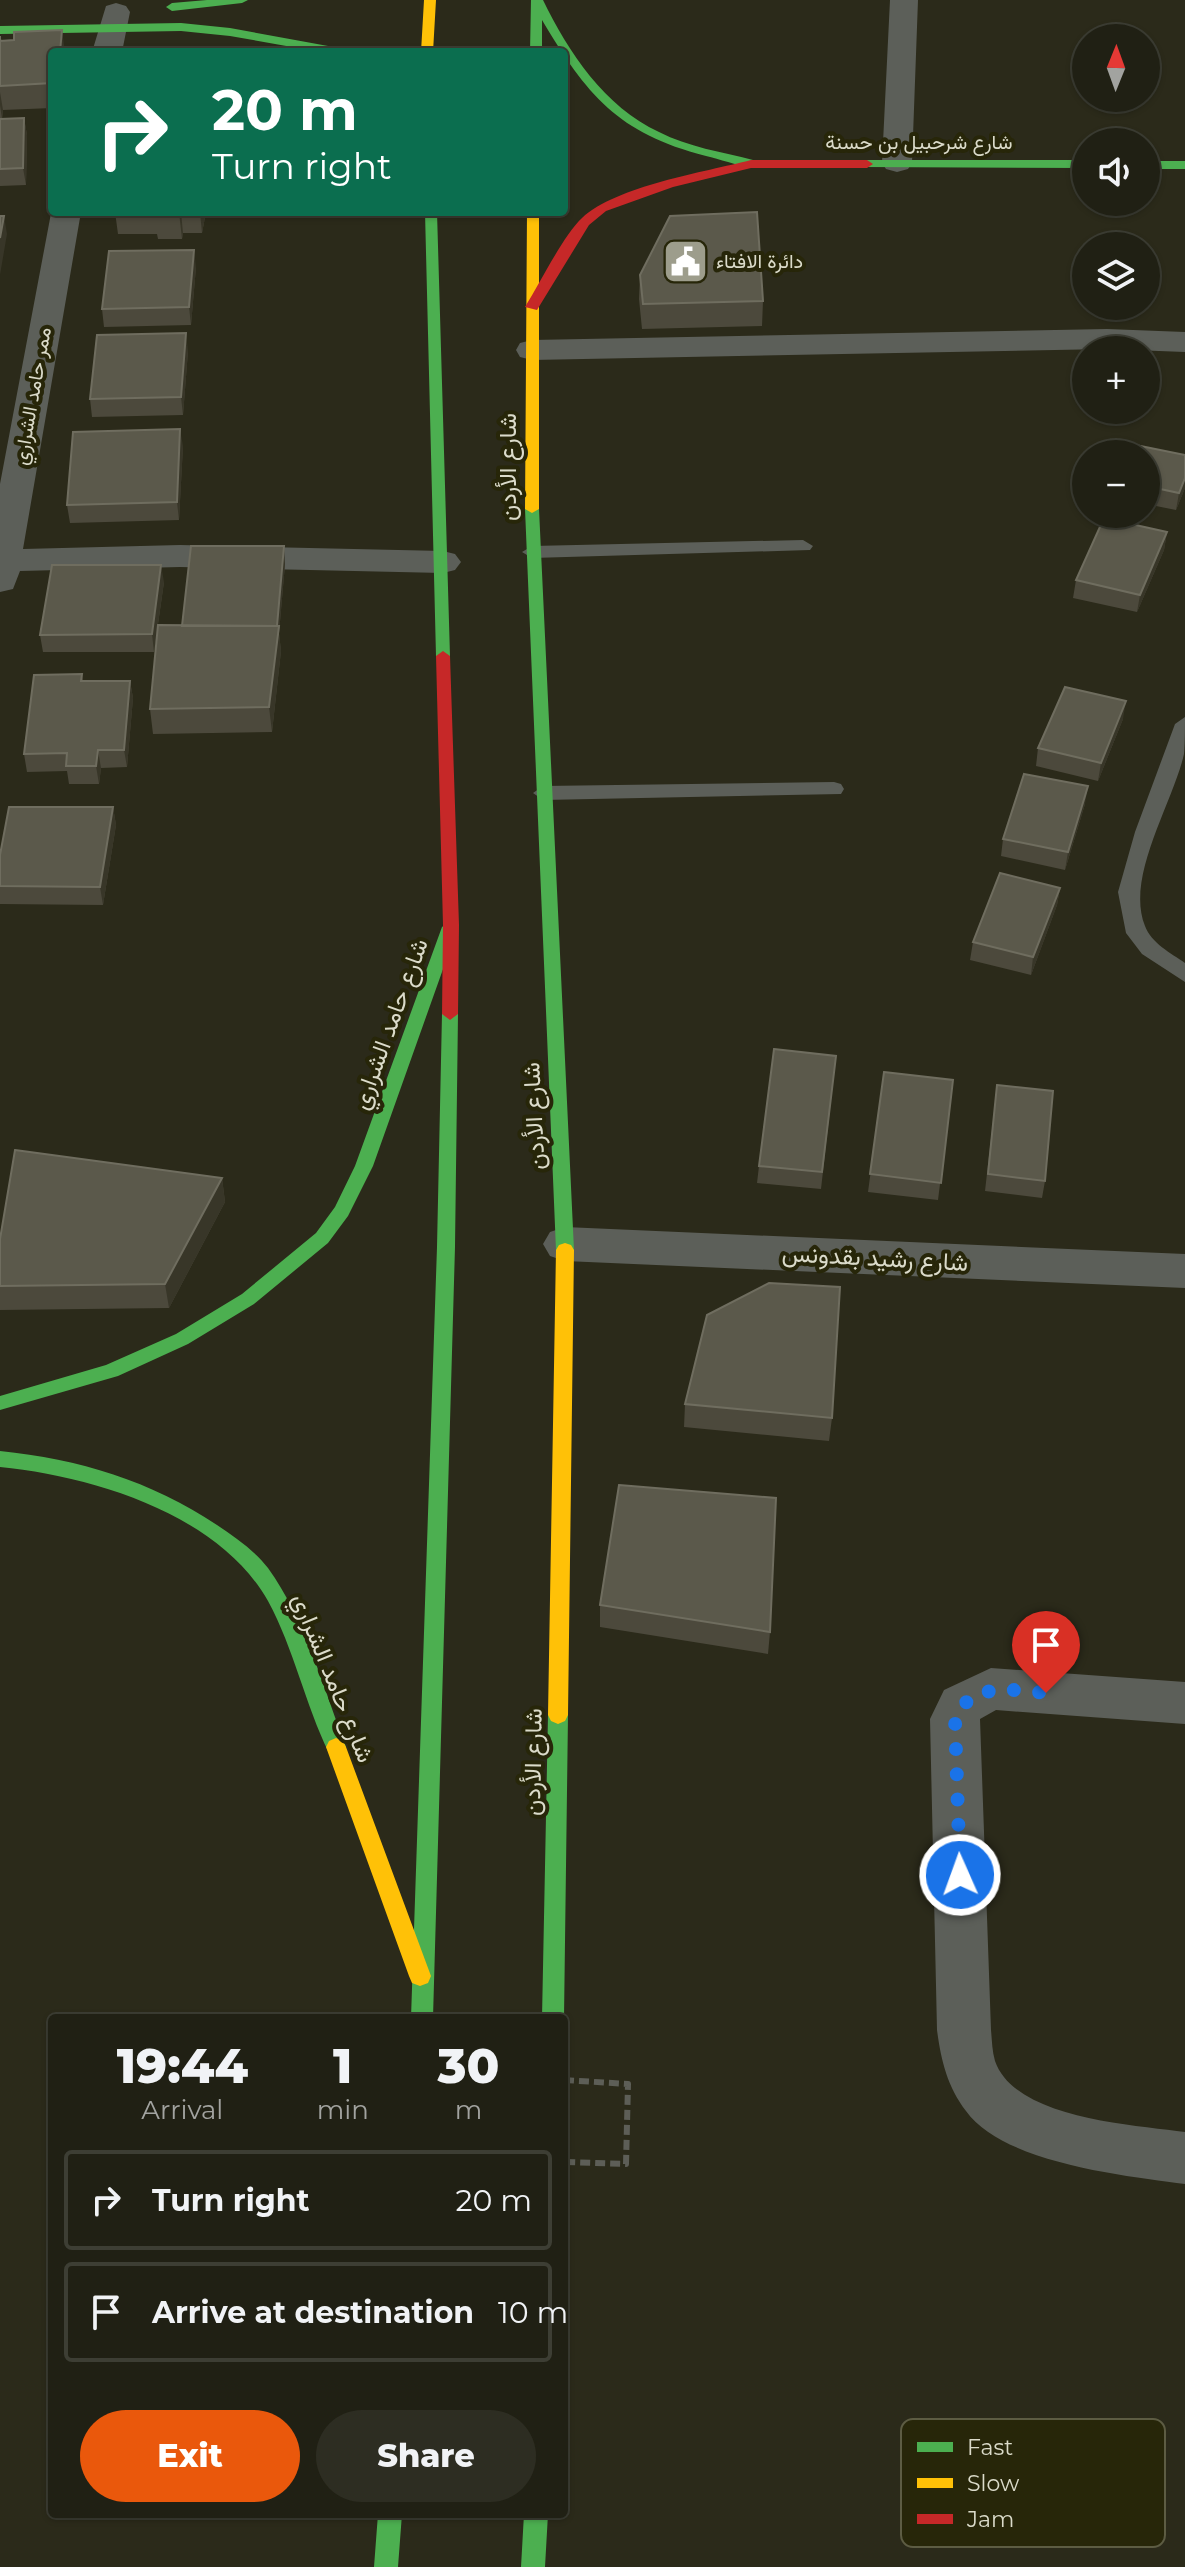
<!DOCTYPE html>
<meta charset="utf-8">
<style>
:root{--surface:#202014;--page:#2d2d22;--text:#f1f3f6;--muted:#a2a3a0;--line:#3d3e34;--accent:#ea580c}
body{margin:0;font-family:Montserrat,Vazirmatn,sans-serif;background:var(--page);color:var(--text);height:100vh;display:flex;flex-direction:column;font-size:30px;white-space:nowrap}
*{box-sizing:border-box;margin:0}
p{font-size:26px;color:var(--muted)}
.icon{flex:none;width:44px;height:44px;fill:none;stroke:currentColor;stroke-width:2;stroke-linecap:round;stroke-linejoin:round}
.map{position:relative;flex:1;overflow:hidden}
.details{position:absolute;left:48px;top:2014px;width:520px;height:504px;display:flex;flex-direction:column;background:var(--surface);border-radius:8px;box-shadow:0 2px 6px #0004,0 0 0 2px var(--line)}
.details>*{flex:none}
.guide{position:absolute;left:48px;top:48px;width:520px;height:168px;border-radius:8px;box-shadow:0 2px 6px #0004,0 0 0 2px var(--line);background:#0b6e4f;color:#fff;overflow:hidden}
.needle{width:52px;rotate:1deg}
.tools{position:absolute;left:1072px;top:24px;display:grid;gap:16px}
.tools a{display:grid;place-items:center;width:88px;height:88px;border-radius:50%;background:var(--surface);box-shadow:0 2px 6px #0004,0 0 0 2px var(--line);font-size:40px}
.pin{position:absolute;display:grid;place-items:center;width:68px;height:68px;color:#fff;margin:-82px -34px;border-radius:50% 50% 50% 0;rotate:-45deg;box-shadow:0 0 8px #0007}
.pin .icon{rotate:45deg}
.me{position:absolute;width:88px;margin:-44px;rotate:358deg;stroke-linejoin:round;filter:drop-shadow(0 0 6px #0008)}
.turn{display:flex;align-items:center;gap:28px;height:168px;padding:0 32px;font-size:36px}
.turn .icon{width:104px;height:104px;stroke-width:2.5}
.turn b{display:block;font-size:56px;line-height:68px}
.eta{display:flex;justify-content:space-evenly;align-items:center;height:136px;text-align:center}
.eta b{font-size:48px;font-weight:800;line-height:56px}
.button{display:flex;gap:16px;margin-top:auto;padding:16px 32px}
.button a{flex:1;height:92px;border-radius:48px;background:var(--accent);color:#fff;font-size:32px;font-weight:800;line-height:92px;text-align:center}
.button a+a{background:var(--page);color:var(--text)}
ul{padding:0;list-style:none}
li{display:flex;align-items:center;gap:24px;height:100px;margin:0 16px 12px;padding:0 16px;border:4px solid var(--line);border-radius:8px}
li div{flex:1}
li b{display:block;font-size:30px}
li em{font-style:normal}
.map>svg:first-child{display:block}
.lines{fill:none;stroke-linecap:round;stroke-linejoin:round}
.path{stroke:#5d5e57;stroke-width:6;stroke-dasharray:10 5;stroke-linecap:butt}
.lane{fill:#5c5f59;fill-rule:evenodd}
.street{fill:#5c5f59;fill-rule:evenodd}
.fast{fill:#4caf50;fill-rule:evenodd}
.slow{fill:#ffc107;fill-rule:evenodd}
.jam{fill:#c62828;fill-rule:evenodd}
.wall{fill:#4c493c}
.shaded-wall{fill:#383628}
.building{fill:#5b594b;stroke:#6f6d5f;stroke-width:2}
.route{stroke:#1a73e8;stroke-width:14;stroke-dasharray:0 25.2}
.labels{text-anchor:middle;stroke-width:8;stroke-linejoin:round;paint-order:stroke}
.far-street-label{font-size:20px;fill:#dbdbca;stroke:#272609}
.far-poi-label{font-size:20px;fill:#dbdbca;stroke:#272609;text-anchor:start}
.street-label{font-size:24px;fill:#dbdbca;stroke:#272609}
.key{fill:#272609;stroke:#5d5c43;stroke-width:2}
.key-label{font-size:22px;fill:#dbdbca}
</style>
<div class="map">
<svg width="1185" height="2567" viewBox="0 0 1185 2567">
<rect width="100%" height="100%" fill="#2b2a1a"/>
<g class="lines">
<path class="path" d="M564,2080L628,2084L626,2164L564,2162"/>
<path class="lane" d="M803,540L813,546L810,550L532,558L522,552L532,546Z
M1185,717C1185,729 1185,743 1184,754C1173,803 1125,877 1145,926C1151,943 1171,953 1185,963V982L1142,954L1126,933L1118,892L1135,832L1175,724Z
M834,782L841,784L844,789L841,794L543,800L533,793L543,786Z"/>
<path class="street" d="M890,0H918L912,163L908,169L897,172L886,169L882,163Z
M116,3L126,6L130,12L122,52H92L106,6Z
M52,208V212H81L23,549L180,545L443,551L455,554L461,562L455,570L443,573L180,567L20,571L13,589L0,592V484Z
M1107,329L1185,332V352L1107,349L532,360L520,357L516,350L520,343L532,340Z
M565,1227L1185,1254V1288L565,1261L550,1256L543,1244L550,1232Z
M991,1668L1185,1682V1724L996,1710L980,1719L991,2030C992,2040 992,2051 995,2061C1015,2119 1134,2125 1185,2132V2184C1125,2176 1003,2163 966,2111C947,2086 941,2060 937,2030L930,1719L944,1690Z"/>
<path class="fast" d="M207,0H248L242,3L172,11L166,7L172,3Z
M531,0H543C568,52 605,107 659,132C688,147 722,152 753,160V166C739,167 720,159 706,156C617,133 587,95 542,20V52H530Z
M181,23L230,28L339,48L345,52H320L230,36L181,31L0,34V26Z
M867,160H1086V168L863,167L861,164Z
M1146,161H1185V169H1146Z
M425,212H437L450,656L443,661L436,656Z
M532,505L539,509L574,1250L571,1255H559L556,1250L525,509Z
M450,921L458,927L373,1166L348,1216L328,1243L254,1304L188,1344L118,1376L0,1410V1396L106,1365L176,1334L242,1294L316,1233L335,1207L355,1166L442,927Z
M450,1008L458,1014L455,1247L433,2018H411L437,1247L442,1014Z
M0,1451C79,1459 151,1481 217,1525C235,1537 255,1551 268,1568C306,1621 323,1687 346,1747L343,1753L336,1756L329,1753C305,1704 294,1649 268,1601C219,1514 92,1476 0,1467Z
M558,1706L565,1709L568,1715L564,2018H542L548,1715L551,1709Z
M378,2514H402L398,2567H374Z
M524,2514H548L545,2567H521Z"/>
<path class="slow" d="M424,0H436L433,52H421Z
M527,212H539V509L532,513L525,509Z
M565,1243L571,1245L574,1250L568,1715L565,1721L558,1724L551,1721L548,1715L556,1250L559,1245Z
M336,1738L343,1741L346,1747L431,1976L428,1983L420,1986L412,1983L409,1976L326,1747L329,1741Z"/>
<path class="jam" d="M751,160H867L873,164L867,168H751L673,187L606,211L589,225L537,310L525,307C540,283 563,236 582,218C616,186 705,172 751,160Z
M443,651L450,656L459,925L458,1014L450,1020L442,1014L443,925L436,656Z"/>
</g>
<path class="wall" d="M0,36L2,41L52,52V108L3,110L2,119H0Z
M24,118L27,135L26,185L0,186V119Z
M115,212H206L202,233H183L182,239H158L157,234H118Z
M196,267L191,325L104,327L102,309Z
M640,275L763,301L762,326L642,329L639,299Z
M188,351L183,415L92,417L90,399Z
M183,446L179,520L70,523L67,505Z
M1146,454L1185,455V488L1176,510L1146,504Z
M1167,532L1164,550L1137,612L1073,598L1076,580Z
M285,564L279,633L281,651L272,732L153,734L150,709L182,626Z
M164,582L154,652H43L40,635Z
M82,674L83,681H130L133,698L127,767L101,768L99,784H69L67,771L27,772L24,754Z
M1123,719L1098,781L1036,766L1038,748Z
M1085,804L1065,870L1001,856L1003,839Z
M113,807L116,825L103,905L0,904V855Z
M1060,888L1057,905L1031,975L970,960L973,942Z
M836,1056L821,1189L757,1183L759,1166Z
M884,1072L953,1080L938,1200L868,1192Z
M997,1085L1045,1181L1042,1198L985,1191Z
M222,1178L225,1202L169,1308L0,1310V1239Z
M685,1404L832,1418L829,1441L684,1427Z
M600,1605L770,1632L768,1654L600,1627Z"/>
<path class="shaded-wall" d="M62,30L65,52H60Z
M0,92L3,110L2,119L0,105Z
M24,118L27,135L26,185L23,168Z
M179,212H181L183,233L182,239Z
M200,212H206L202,233Z
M4,216L7,234L0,275V238Z
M194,250L196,267L191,325L189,307Z
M186,333L188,351L183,415L181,397Z
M180,429L183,446L179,520L177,502Z
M1185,478V488L1176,510L1179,493Z
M1167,532L1164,550L1137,612L1140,595Z
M284,546L285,564L279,633L281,651L272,732L269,707Z
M161,565L164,582L154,652L152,634Z
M130,681L133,698L127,767L124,750Z
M1126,701L1123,719L1098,781L1101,763Z
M98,750L101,768L99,784L96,766Z
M1088,786L1085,804L1065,870L1068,852Z
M113,807L116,825L103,905L100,887Z
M1060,888L1057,905L1031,975L1033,957Z
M222,1178L225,1202L169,1308L165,1284Z"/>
<path class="building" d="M62,30L60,52H52V83L0,86V36V41L14,40V32Z
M24,118L23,168L0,169V119Z
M155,212H179V214H155Z
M757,212L763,301L643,304L640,275L670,216Z
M0,216H4L0,238Z
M194,250L189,307L102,309L109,251Z
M186,333L181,397L90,399L97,335Z
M180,429L177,502L67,505L73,432Z
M1111,440L1185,455V478L1179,493L1146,486V454H1105Z
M1104,518L1167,532L1140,595L1076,580Z
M191,546H284L277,626H182Z
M52,565H161L152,634L40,635Z
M158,625L279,626L269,707L150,709Z
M82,674L81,681H130L124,750H98L96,766H66L67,753L24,754L34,675Z
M1065,687L1126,701L1101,763L1038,748Z
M1024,774L1088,786L1068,852L1003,839Z
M9,807H113L100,887L0,886V855Z
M1000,873L1060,888L1033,957L973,942Z
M774,1049L836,1056L822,1172L759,1166Z
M884,1072L953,1080L941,1183L870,1174Z
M997,1085L1053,1091L1045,1181L988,1174Z
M15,1150L222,1178L165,1284L0,1286V1239Z
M769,1283L840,1287L832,1418L685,1404L707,1315Z
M619,1485L776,1498L770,1632L600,1605Z"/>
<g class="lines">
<path class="route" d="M960,1875L955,1719C971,1681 1012,1690 1046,1693"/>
</g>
<defs>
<symbol id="civic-square" viewBox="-11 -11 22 22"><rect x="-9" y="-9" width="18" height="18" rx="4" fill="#9d9d8c" stroke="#272609"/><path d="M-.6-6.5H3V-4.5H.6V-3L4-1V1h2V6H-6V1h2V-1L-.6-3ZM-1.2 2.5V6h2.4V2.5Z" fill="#fff"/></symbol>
</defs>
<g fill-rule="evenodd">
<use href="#civic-square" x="660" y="236" width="51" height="51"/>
</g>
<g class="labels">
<g class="far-street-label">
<text x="919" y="149">شارع شرحبيل بن حسنة</text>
<text transform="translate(32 396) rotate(-80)" y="7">ممر حامد الشراري</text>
</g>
<g class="far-poi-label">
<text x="716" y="268">دائرة الافتاء</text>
</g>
<g class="street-label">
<text transform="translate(508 467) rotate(-90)" y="8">شارع الأردن</text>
<text transform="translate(390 1024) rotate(-70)" y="8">شارع حامد الشراري</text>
<text transform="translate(534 1116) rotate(-93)" y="8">شارع الأردن</text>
<text transform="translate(875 1258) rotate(3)" y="8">شارع رشيد بقدونس</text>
<text transform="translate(333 1678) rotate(68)" y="8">شارع حامد الشراري</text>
<text transform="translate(533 1762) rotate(-89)" y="8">شارع الأردن</text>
</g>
</g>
<rect x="901" y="2419" width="264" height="128" rx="12" class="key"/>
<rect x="917" y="2442" width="36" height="10" fill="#4caf50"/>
<rect x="917" y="2478" width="36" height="10" fill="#ffc107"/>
<rect x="917" y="2514" width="36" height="10" fill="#c62828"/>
<g class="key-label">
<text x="967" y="2455">Fast</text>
<text x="967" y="2491">Slow</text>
<text x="967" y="2527">Jam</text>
</g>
</svg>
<div class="tools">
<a><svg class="needle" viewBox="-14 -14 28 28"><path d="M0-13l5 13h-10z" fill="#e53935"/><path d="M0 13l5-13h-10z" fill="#a2a3a0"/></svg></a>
<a><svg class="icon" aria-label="sound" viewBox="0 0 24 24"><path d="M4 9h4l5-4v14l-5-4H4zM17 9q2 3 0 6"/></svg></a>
<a><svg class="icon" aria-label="layers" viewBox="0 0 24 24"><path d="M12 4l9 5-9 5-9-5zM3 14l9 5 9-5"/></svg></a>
<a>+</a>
<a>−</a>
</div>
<div class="pin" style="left:1046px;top:1693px;background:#d93025"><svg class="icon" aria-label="arrive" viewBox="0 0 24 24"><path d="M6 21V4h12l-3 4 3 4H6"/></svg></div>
<svg class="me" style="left:960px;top:1875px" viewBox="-20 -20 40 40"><circle r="17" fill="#1a73e8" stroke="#fff" stroke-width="3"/><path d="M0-11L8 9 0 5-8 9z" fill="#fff"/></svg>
<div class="guide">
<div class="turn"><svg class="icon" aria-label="right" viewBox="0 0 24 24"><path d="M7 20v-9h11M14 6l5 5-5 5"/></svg><div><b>20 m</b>Turn right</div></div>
</div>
<section class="details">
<div class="eta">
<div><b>19:44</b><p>Arrival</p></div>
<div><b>1</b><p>min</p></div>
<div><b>30</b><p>m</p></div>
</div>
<ul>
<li><svg class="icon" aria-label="right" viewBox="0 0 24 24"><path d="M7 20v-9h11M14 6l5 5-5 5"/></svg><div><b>Turn right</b></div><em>20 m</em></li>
<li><svg class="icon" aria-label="arrive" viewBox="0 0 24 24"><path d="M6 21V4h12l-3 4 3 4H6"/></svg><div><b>Arrive at destination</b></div><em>10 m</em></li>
</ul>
<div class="button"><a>Exit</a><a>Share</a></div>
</section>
</div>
